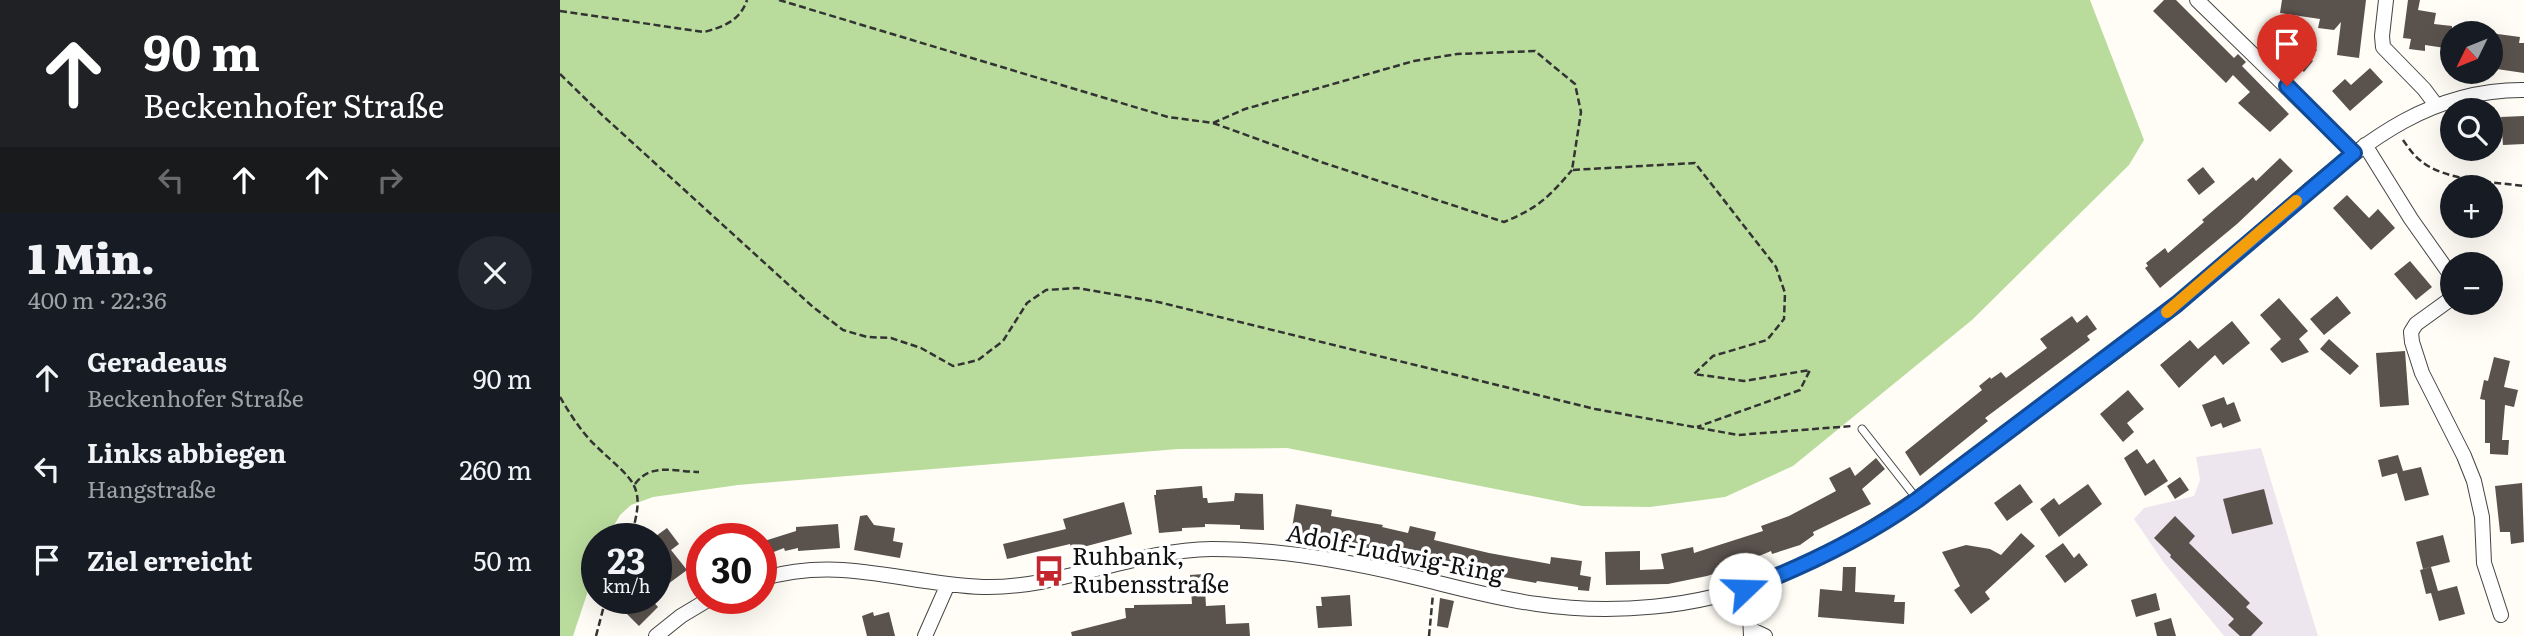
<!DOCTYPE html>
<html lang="de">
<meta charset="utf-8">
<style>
:root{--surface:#171b24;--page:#242831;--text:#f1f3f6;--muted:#9ea1a6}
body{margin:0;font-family:Literata,serif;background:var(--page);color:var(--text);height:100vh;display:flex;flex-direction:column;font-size:26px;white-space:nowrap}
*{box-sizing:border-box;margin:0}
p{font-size:23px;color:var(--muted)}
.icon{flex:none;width:38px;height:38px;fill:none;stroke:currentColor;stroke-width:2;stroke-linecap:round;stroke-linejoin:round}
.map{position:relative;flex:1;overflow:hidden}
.sheet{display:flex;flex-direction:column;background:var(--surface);width:560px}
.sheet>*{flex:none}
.hud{background:#202124;color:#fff;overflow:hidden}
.needle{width:46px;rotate:227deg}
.fabs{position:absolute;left:1880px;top:21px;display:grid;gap:14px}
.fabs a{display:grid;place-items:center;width:63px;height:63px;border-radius:50%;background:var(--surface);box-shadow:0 7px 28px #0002;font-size:35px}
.speed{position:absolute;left:21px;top:523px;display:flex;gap:14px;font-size:35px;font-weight:700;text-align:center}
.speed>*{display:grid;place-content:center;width:91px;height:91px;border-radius:50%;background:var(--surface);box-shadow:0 7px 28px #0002;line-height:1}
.speed small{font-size:18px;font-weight:400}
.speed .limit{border:10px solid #d22;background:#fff;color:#111}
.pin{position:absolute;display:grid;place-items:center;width:60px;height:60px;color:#fff;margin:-72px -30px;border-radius:50% 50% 50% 0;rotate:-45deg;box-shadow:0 0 7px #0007}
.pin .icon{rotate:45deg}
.me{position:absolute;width:77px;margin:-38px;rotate:69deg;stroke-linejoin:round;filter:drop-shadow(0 0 5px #0008)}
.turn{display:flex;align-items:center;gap:24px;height:147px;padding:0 28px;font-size:32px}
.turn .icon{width:91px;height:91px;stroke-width:2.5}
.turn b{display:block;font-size:49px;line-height:60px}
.lanes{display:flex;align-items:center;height:66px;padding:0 28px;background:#0003;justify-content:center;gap:35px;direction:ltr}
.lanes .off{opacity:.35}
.round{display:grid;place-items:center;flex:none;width:74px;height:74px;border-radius:37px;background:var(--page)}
.overview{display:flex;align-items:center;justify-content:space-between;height:119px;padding:0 28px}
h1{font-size:42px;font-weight:800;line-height:52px}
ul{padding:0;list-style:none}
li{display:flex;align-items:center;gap:21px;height:91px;padding:0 28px}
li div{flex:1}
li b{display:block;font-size:26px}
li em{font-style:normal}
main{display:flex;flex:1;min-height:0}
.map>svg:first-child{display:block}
.industrial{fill:#eee6ef}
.forest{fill:#b9dc9c}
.building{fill:#5a524d}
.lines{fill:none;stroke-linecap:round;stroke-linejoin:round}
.lane-casing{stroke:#444;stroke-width:9}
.street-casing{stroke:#444;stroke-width:16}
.path{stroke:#333;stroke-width:2.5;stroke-dasharray:7 3.5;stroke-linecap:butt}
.lane{stroke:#fff;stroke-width:7}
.street{stroke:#fff;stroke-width:14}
.route-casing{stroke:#114b97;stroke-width:18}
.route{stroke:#1a73e8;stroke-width:12}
.slow{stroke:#f59e0b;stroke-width:12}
.labels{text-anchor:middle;stroke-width:7;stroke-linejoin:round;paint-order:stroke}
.street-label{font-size:24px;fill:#111;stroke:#fff}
.poi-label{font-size:24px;fill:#111;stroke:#fff;text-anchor:start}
</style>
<main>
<section class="sheet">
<div class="hud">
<div class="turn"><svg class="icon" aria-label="ahead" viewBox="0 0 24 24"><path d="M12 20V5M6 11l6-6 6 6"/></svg><div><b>90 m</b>Beckenhofer Straße</div></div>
<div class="lanes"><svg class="icon off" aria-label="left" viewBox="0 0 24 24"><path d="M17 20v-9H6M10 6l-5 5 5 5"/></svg><svg class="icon" aria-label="ahead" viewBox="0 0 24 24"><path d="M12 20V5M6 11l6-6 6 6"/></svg><svg class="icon" aria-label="ahead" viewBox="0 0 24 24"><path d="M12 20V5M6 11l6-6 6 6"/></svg><svg class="icon off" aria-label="right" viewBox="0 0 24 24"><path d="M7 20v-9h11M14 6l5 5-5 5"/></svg></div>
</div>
<div class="overview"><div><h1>1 Min.</h1><p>400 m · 22:36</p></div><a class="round"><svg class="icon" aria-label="close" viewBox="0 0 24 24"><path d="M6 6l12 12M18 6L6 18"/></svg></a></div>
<ul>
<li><svg class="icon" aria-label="ahead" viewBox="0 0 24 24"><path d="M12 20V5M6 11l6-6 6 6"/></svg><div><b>Geradeaus</b><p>Beckenhofer Straße</p></div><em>90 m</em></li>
<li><svg class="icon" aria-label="left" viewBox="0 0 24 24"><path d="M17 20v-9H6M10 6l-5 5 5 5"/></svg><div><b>Links abbiegen</b><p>Hangstraße</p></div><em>260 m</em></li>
<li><svg class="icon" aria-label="arrive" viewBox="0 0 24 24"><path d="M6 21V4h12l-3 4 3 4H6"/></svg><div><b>Ziel erreicht</b></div><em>50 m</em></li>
</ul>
</section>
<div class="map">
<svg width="1964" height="636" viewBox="0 0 1964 636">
<rect width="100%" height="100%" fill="#fffdf5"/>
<path class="industrial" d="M1701,448L1758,636H1664L1604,563L1574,519L1584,508L1634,496L1640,480L1636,457Z"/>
<path class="forest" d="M0,0H1530L1584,140L1569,165L1412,320L1233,466L1165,497L1090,507L1022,506L727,448L618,449L178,485L93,497L71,505L60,515L46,539H37V564L13,636H0Z"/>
<path class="building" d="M1604,0H1616L1674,58L1678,54L1686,62L1682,66L1729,114L1710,132L1678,103L1690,92L1673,75L1666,83L1593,11Z
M1722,0H1806L1799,58L1777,55L1781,22L1774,30L1758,28L1760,19L1720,13Z
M1848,0H1860L1858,10L1876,13L1874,24L1892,26V49L1865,45V51L1849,49L1851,39L1843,38Z
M1930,33L1960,37L1959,43H1964V73L1930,68L1932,48H1930Z
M1715,38L1725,48L1728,44L1735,49L1744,39L1757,50L1750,58L1753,61L1744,72L1727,58L1723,62L1706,48Z
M1810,68L1823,82L1790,111L1772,91L1785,79L1791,85Z
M1964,116V144L1943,145L1941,117Z
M1720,158L1733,171L1677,224L1600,288L1585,268L1588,266L1586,263L1605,248L1608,253L1644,222L1642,220L1693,177L1696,181Z
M1643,167L1655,182L1639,195L1627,180Z
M1787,195L1809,218L1818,209L1835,228L1811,250L1773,208Z
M1850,261L1872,287L1856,300L1834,274Z
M1777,296L1791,313L1764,335L1750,319Z
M1719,298L1748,331L1739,339L1749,352L1722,363L1710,349L1721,339L1700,315Z
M1527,315L1537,329L1527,336L1530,340L1437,409L1425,418L1428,421L1360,476L1345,452L1422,390L1419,386L1430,377L1431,379L1441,372L1446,378L1487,348L1480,339L1512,316L1517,323Z
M1672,321L1690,343L1663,365L1655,355L1619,388L1600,365L1630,340L1638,349Z
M1769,339L1799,366L1790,375L1760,349Z
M1845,351L1849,405L1820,407L1816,353Z
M1934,357L1950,361L1944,387L1958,390L1954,407L1945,405L1942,440H1949L1948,455L1930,454V443H1925V400L1920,399L1924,380L1928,381Z
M1568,390L1584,409L1567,423L1574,432L1563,442L1540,414Z
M1664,397L1667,405L1674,402L1681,421L1663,428L1661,423L1651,427L1642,405Z
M1577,449L1587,464L1594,459L1608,481L1585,496L1564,458Z
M1838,455L1843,471L1861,467L1869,495L1845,501L1837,473L1822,477L1818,460Z
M1316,458L1325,469L1302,489L1311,504L1253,532L1254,535L1240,545L1212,554L1211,551L1192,559L1193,561L1147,576L1108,584L1046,585L1045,552L1080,551V570L1104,569L1101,554L1133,547L1134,553L1203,531L1201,526L1229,516L1276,491L1269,478L1290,467L1295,476Z
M1620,477L1629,490L1615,499L1607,486Z
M1962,483L1964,542L1951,544L1950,532H1940L1935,486Z
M1460,484L1473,502L1447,521L1434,503Z
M1528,484L1542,504L1499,537L1480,509L1494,498L1499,505Z
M642,486L643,498H647L648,503L674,501L675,493L703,494L704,530L680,529V525L645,524V527L622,528V531L599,533L594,495H596V490Z
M1704,489L1713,524L1672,534L1663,499Z
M564,502L572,534L512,550L510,544L447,559L443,544L506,529L503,519Z
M736,504L772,510L771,516L823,525L822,527L848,533L850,526L876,532L874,540L929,553L990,564L991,557L1022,561L1020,575L1031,577L1029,591L1018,590V587L977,581L976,583L927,574L822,550L781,544L782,538L760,535L759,539L731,534Z
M307,515L314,525L335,528L333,541L343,543L340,558L294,550L300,516Z
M1615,516L1635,536L1629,543L1690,603L1686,607L1703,623L1691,636H1680L1668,625L1674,619L1610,557L1611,555L1594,538Z
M278,524L280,548L238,551V548L225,551L224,548L201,557V542L236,531V527Z
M107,528L119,544L111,550L127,570L108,584L103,577L96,582V536Z
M1461,533L1475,546L1425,592L1430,599L1411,614L1394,590L1400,586L1382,552L1406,545L1430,549L1441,555Z
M1883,535L1890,562L1863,569L1856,542Z
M1503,543L1514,558L1519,553L1528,565L1505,583L1485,556Z
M1283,567H1296L1295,592L1335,595L1334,602H1345L1344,624L1258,617L1260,589L1282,591Z
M1871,567L1878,591L1897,586L1905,614L1879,621L1871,593L1866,594L1860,570Z
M644,574L646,606L665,605L666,624L689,623L690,636H512L511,632L566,618L565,608H574V605L632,604L630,575Z
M1596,593L1600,610L1576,617L1571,600Z
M790,595L792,626L758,628L756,606H762L761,597Z
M78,598H90L98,607L79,626L65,612Z
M880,598L894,601L888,628L877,626Z
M313,612L314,616L329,612L335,636H307L302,616Z
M1611,618L1616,636H1597L1594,623Z"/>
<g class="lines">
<defs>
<path id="lane" d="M1302,429L1357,499"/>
<path id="street" d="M1637,0L1794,153
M1826,0L1822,36L1823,47L1864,89L1876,105
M1805,145L1851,219L1892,277
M1892,298L1856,324L1851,332L1852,342L1862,373L1904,456L1914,481L1922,517L1924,563L1941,615
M201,579C282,555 343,584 423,587C499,589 573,550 652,549C717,549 782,560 845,575C889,585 932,598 977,604C1052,615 1137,608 1207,580C1308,541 1384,480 1470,415C1519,378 1569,343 1617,304C1660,269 1700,232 1742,196C1809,139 1872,89 1964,90
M1185,589L1190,615L1191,636
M1192,630L1205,636
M96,636L121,616L151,598
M365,636L388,584"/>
</defs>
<use href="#lane" class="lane-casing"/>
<use href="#street" class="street-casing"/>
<path class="path" d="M219,0L608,117L653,123L685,109L854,61L897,54L975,51L1015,84L1021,112L1012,170L1135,163L1216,267L1225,293L1224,319L1207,340L1153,356L1134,374L1184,381L1250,370L1240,390L1137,427
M0,11L144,32C163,27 180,21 187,0
M0,74L41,114L253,307L283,330L307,337L331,338L361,348L393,366L418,360L443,341L467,303L486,290L517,288L598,302L1035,409L1178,435L1292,426
M653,123L761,162L944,222C978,208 989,197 1012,170
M1843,140C1848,147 1853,155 1861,161C1885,181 1934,182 1964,186
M0,397C10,414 22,433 36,446C73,482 88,483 70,539
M75,484C91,462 116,472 139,472
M36,636L46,598
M869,636L873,594"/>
<use href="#lane" class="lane"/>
<use href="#street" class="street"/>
</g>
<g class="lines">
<defs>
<path id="route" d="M1185,589C1245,566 1305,537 1357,500L1617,304L1794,153L1727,86"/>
</defs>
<use href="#route" class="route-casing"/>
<use href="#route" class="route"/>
<path class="slow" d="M1607,312L1736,201"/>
</g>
<defs>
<symbol id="bus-bare" viewBox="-9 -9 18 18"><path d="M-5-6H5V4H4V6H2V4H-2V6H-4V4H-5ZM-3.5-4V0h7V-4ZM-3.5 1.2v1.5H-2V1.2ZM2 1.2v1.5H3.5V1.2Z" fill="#c4262e" stroke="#fff" stroke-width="2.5" paint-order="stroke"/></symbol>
</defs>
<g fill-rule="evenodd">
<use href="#bus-bare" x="467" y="549" width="44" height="44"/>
</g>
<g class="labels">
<g class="street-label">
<text transform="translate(835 554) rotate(11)" y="8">Adolf-Ludwig-Ring</text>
</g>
<g class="poi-label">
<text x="512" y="565">Ruhbank,<tspan x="512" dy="28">Rubensstraße</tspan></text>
</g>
</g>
</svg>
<div class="fabs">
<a><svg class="needle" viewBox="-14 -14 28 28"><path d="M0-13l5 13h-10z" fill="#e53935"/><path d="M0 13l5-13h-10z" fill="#9ea1a6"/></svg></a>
<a><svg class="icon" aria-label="search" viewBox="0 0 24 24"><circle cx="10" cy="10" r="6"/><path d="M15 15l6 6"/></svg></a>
<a>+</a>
<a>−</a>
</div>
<div class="speed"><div>23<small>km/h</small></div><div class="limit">30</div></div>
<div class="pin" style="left:1727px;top:86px;background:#d93025"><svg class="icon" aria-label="arrive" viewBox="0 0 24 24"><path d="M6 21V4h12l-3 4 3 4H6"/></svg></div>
<svg class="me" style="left:1185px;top:589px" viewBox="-20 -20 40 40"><circle r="19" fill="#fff"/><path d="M0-13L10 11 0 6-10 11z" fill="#1a73e8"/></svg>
</div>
</main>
